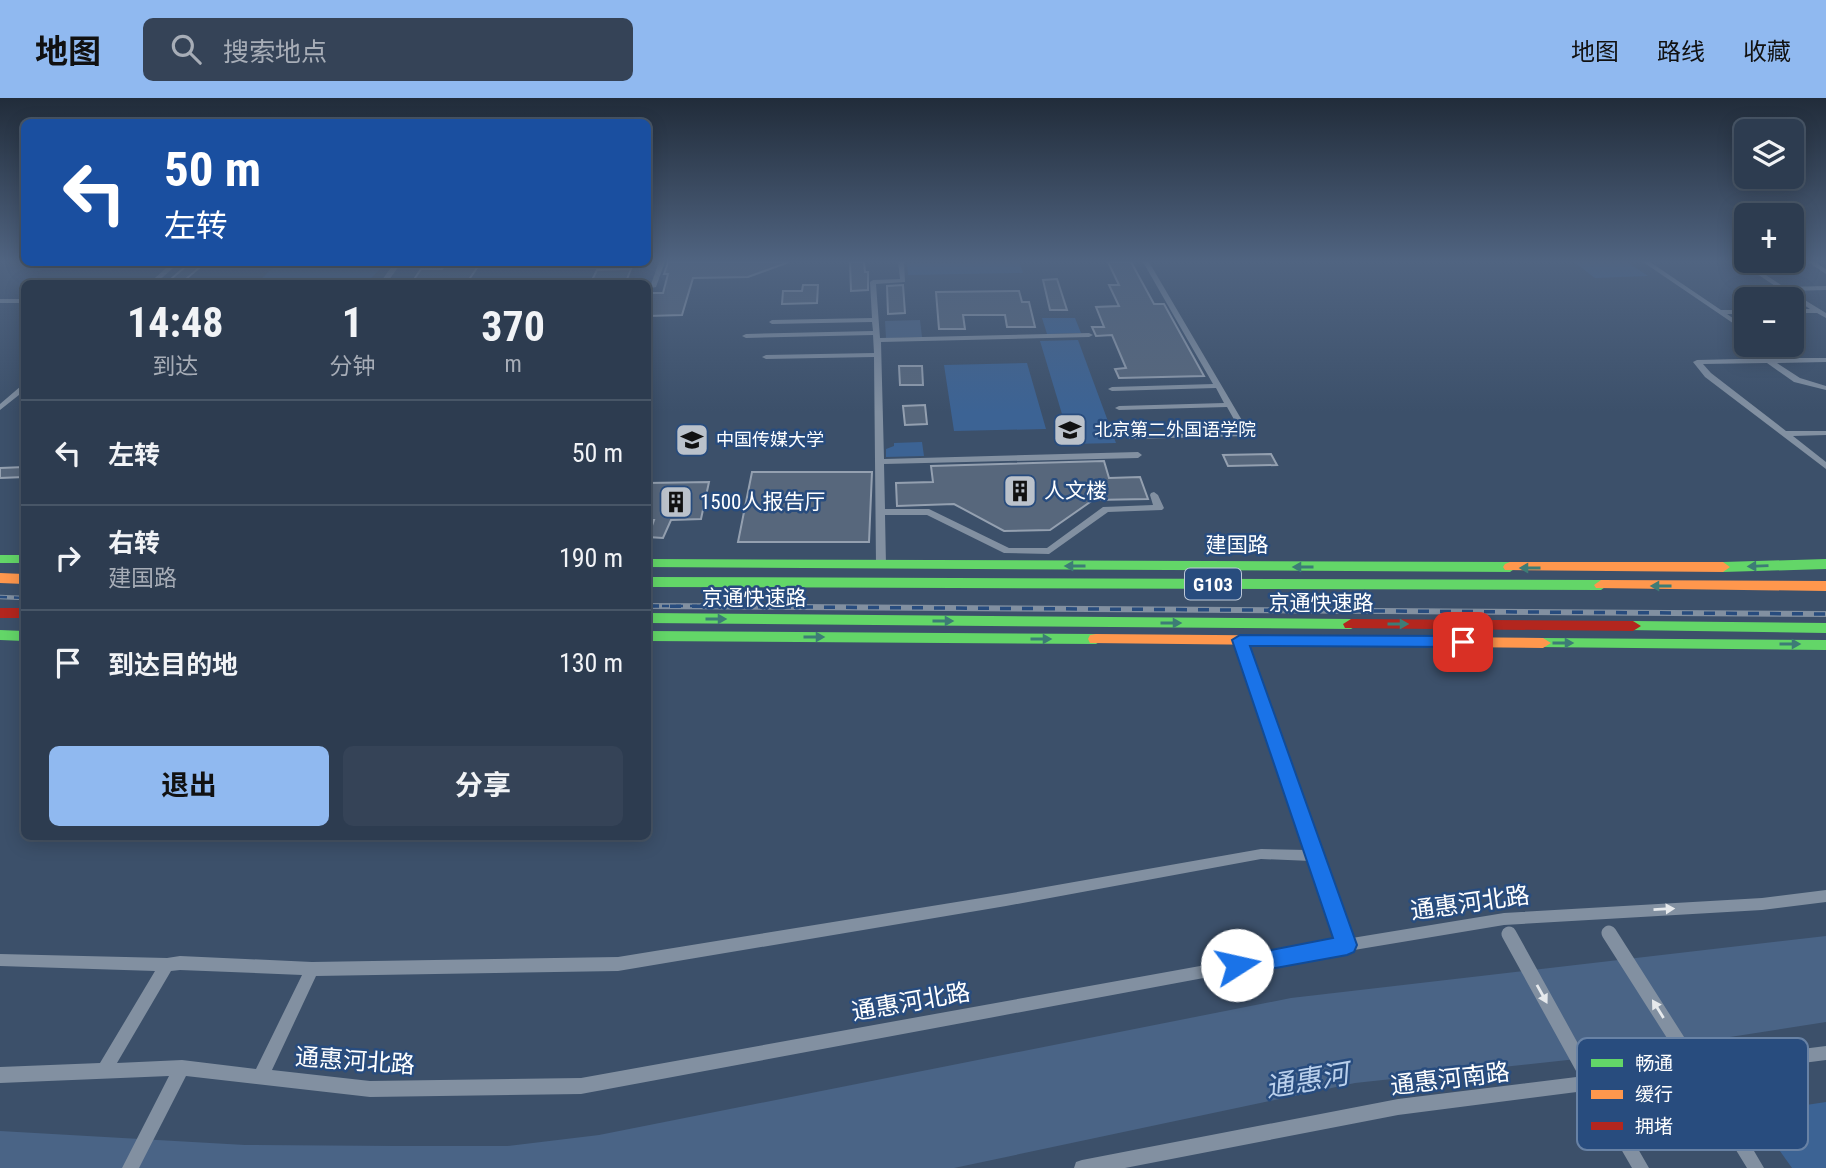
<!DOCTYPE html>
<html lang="zh">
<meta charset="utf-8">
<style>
:root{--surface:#2d3c50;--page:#354357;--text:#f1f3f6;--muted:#a7adb7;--line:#485667;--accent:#90b9f0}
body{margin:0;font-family:"Roboto Condensed","Noto Sans SC",sans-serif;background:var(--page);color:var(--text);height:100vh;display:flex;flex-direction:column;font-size:26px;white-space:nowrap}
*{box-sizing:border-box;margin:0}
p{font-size:23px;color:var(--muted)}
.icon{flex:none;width:38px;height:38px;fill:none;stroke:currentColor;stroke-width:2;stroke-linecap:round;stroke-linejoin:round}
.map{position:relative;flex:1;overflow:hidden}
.details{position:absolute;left:21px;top:182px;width:630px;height:560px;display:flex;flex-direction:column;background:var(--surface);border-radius:10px;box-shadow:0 4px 18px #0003,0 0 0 2px var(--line)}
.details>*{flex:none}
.guide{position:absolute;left:21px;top:21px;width:630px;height:147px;border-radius:10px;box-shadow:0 4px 18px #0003,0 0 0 2px var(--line);background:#1a4fa0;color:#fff;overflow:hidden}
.buttons{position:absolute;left:1734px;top:21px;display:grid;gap:14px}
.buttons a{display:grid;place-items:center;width:70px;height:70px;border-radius:10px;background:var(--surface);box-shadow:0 4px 18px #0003,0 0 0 2px var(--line);font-size:35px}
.pin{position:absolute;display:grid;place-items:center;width:60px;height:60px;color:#fff;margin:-30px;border-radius:14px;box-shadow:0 4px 10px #0006}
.me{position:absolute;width:77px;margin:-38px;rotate:80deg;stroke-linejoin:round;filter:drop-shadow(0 0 5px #0008)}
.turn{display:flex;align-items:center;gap:24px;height:147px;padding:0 28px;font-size:32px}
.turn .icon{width:91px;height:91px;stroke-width:2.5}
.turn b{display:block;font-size:49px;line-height:60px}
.eta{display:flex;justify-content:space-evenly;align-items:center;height:119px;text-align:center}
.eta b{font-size:42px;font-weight:700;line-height:49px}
.cta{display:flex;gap:14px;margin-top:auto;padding:14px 28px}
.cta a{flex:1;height:80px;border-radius:10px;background:var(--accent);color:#111;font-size:28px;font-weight:700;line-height:80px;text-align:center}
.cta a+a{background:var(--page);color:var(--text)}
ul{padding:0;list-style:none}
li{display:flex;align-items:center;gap:21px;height:105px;padding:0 28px;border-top:2px solid var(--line)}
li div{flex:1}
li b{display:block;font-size:26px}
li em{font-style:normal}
header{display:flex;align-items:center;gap:42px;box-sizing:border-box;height:98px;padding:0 35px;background:var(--accent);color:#111}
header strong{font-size:33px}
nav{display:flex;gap:38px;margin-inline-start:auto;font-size:24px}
.search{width:490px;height:63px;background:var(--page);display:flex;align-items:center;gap:18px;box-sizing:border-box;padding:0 24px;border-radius:10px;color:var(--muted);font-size:26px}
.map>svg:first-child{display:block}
.green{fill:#3c6394}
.water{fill:#4a6486}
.building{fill:#57677c;stroke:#94a0b0;stroke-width:2}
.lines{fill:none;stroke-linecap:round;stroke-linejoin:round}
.street{fill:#8290a1;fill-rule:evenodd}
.fast{fill:#63d668;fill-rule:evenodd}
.slow{fill:#ff974d;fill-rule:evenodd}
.jam{fill:#b3261e;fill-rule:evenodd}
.rail-far1-casing{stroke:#8290a1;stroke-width:4.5}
.rail-casing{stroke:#8290a1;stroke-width:6}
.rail-far1{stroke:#284c7e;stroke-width:2.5;stroke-dasharray:7;stroke-linecap:butt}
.rail{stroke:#284c7e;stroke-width:3.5;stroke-dasharray:11;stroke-linecap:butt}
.street-bridge{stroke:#8290a1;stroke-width:15}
.oneway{fill:#3d7c76}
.oneway2{fill:#e6e9ec}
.route{fill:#1a73e8;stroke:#114b97;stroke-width:2}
.labels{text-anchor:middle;stroke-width:5;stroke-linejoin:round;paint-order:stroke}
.far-poi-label{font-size:18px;fill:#fff;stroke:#284c7e;text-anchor:start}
.shield{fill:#284c7e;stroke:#bec9d8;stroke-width:2}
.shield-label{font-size:19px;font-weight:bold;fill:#fff}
.poi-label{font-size:21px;fill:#fff;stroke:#284c7e;text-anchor:start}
.street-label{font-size:21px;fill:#fff;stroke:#284c7e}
.near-street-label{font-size:24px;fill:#fff;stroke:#284c7e}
.near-water-label{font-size:28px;font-style:italic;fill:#bad0ec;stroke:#284c7e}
.key{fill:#284c7e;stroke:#6882a5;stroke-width:2}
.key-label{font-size:19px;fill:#fff}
</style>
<header>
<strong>地图</strong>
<div class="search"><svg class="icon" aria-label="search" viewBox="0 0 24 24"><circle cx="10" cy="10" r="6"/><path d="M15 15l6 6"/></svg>搜索地点</div>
<nav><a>地图</a><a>路线</a><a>收藏</a></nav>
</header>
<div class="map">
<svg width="1826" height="1070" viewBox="0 0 1826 1070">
<rect width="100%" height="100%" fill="#3c506a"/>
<path class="green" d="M1019,164L1023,175L908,177L907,165Z
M1574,164H1627L1648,178L1595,180Z
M278,165V164L385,165L367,185H257Z
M1042,220H1075L1081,235L1047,236Z
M1078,242L1116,345L1071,346L1040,243Z
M1027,265L1046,331L954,333L944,267Z
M922,344L924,358L886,359V351L894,348V345Z
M1826,1004V1070H1792L1753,1015Z"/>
<path class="water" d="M920,222L922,239L886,240L885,223Z
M1826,838V924L1614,957L1355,985L954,1070H0V1033L245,1047L396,1048H507L599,1037L1291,900Z"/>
<path class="building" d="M191,164H206L186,181H171Z
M447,164H481L466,186H411L421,171H442Z
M668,164H789L748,179L693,180L682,217L648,218V195H663L668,176H664Z
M850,164H864L865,174H868V192L851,193Z
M1108,164H1131L1154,206H1164L1204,278L1119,280L1115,271L1126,270L1112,237L1096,238L1092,229H1104L1096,209L1119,208L1109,187H1119Z
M631,171L625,186H590L597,172Z
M1057,181L1058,184L1067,212H1050L1043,182Z
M803,187H818L817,205L782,206L783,193H802Z
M903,187L905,215L888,216L887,188Z
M1019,193L1022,204H1029L1035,229H1007L1005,217H963L965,231H939L936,194Z
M899,268H922L923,287H900Z
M925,307L927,326L905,327L903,308Z
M1271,356L1277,367L1228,368L1223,357Z
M1104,363L1109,380L1140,379L1148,401L1093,402L1050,432L1004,433L954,406L897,408L896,385L933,384L931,368Z
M24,369V379L0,380V370Z
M752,374H872L869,444H738Z
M709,384L701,421L671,422L663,440L648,439L654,422H648V385Z"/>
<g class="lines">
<path class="street" d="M173,164H180L155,186H148Z
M395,164H402L386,186H379Z
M659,164H665L656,189L651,190L650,189Z
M898,164H904L905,184L876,186L880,240L1089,235L1093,237L1089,239L881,244L884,361L1138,354L1142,357L1138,360L884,366L885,411H929L1009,450H1047L1103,409L1153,407L1150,397L1151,395L1154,394L1158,397L1164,410L1162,412L1108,414L1049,456L1004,455L927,417H885L886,467L881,470L878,469L876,467L874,259L766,261L762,259L766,257L874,255L873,237L746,240L742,238L746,236L873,233L872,224L772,226L769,224L772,222L872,220L870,184L873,182L900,181Z
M1143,164H1149L1250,336L1249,338L1130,341L1126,339L1130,337L1241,334L1227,309L1119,312L1115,310L1119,308L1224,305L1216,290L1112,293L1108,291L1112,289L1213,286Z
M1643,164H1650L1721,212H1746V216H1727L1746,229V234Z
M1739,164H1784L1781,166H1749L1784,189L1826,188V192L1790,193L1826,215V220L1817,215H1792V211H1810Z
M1808,164H1815L1826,171V176Z
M0,201H24V205H0Z
M1765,247H1772L1793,260H1826V264L1777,265L1800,280L1826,288V292L1794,284L1767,265L1703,266L1711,275L1786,333H1826V337L1793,338L1826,364V371L1705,279L1693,264L1697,262L1783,260Z
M21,288H24V293L0,312V306Z
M1240,538L1245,542L1352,840L1504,815L1762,800L1826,792V804L1762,812L1504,827L1354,852L581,996L370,999L186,978L139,1070H122L169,978L0,985V969L100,965L155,873L0,868V856L167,860L180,858L312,864L618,859L1006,796L1261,751L1307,752L1235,542ZM1261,761L1311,763L1338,843L581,980L370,983L272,972L316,878L618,873L1006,808ZM180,872L302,877L256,971L182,962L117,965L171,873Z
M1826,948V962L1398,1017L1125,1070H1074L1076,1064L1082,1062L1398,1001Z
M1707,981L1713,983L1764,1070H1747L1701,995L1699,989L1701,983Z
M1600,993L1606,995L1649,1070H1632L1592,1001L1594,995Z"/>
<path class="fast" d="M0,457H24V465H0Z
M648,461L1510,464L1517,469L1510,474L648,469Z
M1826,461V471L1723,474L1716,469L1723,464Z
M648,479L1601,482L1608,487L1601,492L648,489Z
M648,515L1351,521L1359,526L1351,531L648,525Z
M1633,523L1826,525V535L1627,532L1625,528L1627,524Z
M0,532L24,533V543L0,542Z
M648,533L1096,536L1104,541L1096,546L648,543Z
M1543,540L1826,542V552L1537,549L1535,545Z"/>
<path class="slow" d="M1510,464H1723L1730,469L1723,474L1505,472L1503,469L1505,466Z
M0,475L24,476V486L0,485Z
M1601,482L1826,483V493L1596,490L1594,487Z
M1096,536L1543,540L1551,545L1543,550L1090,545L1088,541L1090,537Z"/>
<path class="jam" d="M0,510H24V520H0Z
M1351,521L1633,523L1641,528L1633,533L1345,530L1343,526Z"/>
<defs>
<path id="rail-far1" d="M0,499L24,500
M648,508H702"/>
<path id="rail" d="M648,508L1826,516"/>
</defs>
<use href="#rail-far1" class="rail-far1-casing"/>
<use href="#rail" class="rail-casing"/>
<use href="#rail-far1" class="rail-far1"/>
<use href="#rail" class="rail"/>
<path class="street-bridge" d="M1609,835L1707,989
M1509,836L1600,1001"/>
</g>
<defs><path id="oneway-solid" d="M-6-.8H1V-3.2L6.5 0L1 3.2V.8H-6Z" transform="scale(1.75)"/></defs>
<g class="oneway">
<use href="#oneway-solid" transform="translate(1075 468) rotate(-180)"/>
<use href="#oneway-solid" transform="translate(1758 468) rotate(178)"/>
<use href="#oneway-solid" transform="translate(1303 469) rotate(-180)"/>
<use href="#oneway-solid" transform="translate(1530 470) rotate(-180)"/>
<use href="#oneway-solid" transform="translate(1661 488) rotate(-180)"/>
<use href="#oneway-solid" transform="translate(716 521)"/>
<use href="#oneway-solid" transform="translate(943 523)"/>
<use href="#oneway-solid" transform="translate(1171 525)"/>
<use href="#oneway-solid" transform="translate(1398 526)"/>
<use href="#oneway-solid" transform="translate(814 539)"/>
<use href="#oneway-solid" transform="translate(1041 541)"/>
<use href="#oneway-solid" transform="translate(1563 545)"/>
<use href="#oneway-solid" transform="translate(1790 546)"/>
</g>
<g class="oneway2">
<use href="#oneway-solid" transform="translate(1664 811) rotate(-3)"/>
<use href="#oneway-solid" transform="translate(1542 896) rotate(61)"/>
<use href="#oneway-solid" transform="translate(1658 911) rotate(-122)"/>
</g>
<linearGradient id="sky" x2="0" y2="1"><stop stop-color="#212c3a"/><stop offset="0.52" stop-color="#506481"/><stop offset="1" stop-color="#506481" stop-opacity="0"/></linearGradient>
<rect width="1826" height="314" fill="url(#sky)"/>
<path class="route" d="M1240,537L1463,538L1471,544L1463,549L1250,548L1357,847L1354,854L1347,857L1237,877L1230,874L1226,867L1230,860L1333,840L1232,542Z"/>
<defs>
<symbol id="university-square" viewBox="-11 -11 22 22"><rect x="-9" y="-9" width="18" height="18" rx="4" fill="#bbc2cb" stroke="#284c7e"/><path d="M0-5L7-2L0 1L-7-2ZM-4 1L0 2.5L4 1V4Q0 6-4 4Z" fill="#111"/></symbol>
<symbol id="building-square" viewBox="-11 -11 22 22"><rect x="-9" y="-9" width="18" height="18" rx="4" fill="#bbc2cb" stroke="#284c7e"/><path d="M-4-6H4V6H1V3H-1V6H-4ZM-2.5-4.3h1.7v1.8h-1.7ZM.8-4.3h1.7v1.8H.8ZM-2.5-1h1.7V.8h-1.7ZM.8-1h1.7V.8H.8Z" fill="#111"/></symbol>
</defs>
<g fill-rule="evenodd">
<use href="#university-square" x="1051" y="313" width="38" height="38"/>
<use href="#university-square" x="673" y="323" width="38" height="38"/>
<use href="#building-square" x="1001" y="374" width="38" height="38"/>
<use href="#building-square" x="657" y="385" width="38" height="38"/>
</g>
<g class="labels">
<g class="far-poi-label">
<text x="1094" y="338">北京第二外国语学院</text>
<text x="716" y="348">中国传媒大学</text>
</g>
<rect class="shield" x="1185" y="470.5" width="56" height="31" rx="5"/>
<g class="shield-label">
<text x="1213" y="493">G103</text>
</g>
<g class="poi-label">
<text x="1044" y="400">人文楼</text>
<text x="700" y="411">1500人报告厅</text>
</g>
<g class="street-label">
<text x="1237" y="454">建国路</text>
<text x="754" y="507">京通快速路</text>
<text x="1321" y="512">京通快速路</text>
</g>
<g class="near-street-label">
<text transform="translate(1470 805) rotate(-8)" y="8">通惠河北路</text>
<text transform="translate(911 904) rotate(-10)" y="8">通惠河北路</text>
<text transform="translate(355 963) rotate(4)" y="8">通惠河北路</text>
<text transform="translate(1450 981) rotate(-7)" y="8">通惠河南路</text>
</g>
<g class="near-water-label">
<text transform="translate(1307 982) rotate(-10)" y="10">通惠河</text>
</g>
</g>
<rect x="1577" y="940" width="231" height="112" rx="10" class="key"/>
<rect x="1591" y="961" width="32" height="8" fill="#63d668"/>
<rect x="1591" y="992" width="32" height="9" fill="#ff974d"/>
<rect x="1591" y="1024" width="32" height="8" fill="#b3261e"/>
<g class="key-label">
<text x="1635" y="972">畅通</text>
<text x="1635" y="1003">缓行</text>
<text x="1635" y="1035">拥堵</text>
</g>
</svg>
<div class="buttons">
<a><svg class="icon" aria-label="layers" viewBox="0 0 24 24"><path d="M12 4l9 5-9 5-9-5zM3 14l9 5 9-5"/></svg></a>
<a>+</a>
<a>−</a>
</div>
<div class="pin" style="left:1463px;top:544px;background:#d93025"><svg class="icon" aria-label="arrive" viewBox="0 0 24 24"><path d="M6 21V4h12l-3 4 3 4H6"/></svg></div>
<svg class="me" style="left:1237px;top:867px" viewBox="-20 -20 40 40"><circle r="19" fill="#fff"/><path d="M0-13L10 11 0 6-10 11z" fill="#1a73e8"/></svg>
<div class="guide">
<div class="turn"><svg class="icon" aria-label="left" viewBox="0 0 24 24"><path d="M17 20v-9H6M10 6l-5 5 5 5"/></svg><div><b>50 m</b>左转</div></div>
</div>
<section class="details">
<div class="eta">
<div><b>14:48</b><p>到达</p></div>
<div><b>1</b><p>分钟</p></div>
<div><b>370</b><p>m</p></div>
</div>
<ul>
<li><svg class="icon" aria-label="left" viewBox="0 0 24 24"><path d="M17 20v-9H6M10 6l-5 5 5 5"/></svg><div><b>左转</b></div><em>50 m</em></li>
<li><svg class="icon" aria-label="right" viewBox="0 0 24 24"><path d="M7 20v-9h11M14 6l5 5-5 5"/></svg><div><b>右转</b><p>建国路</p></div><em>190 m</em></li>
<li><svg class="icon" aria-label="arrive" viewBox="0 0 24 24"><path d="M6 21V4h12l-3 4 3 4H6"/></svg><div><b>到达目的地</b></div><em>130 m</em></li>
</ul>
<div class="cta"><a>退出</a><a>分享</a></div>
</section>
</div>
